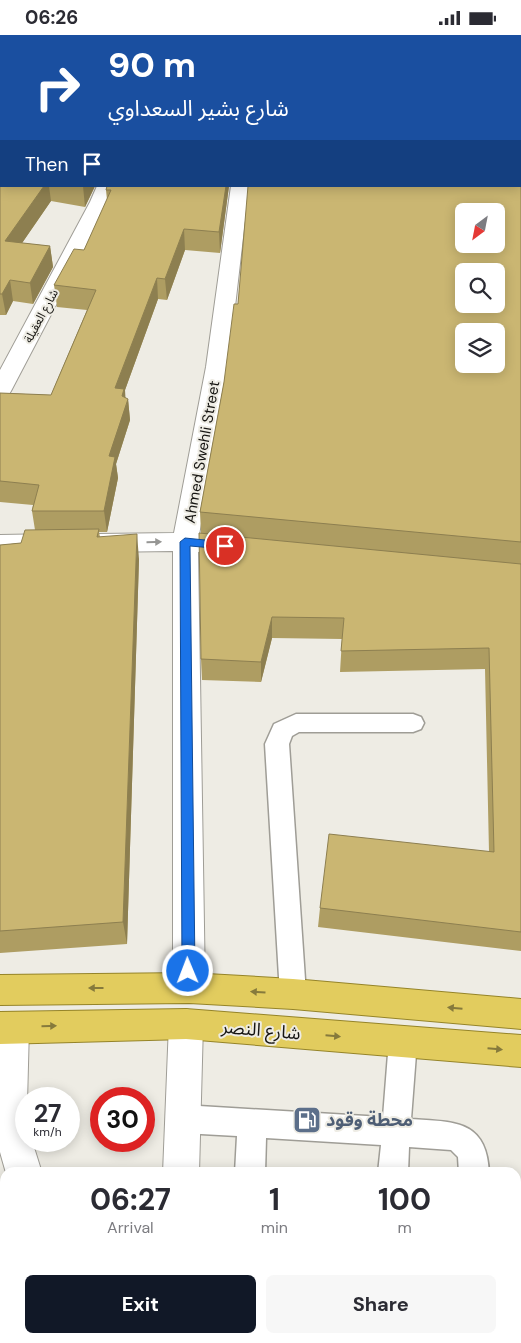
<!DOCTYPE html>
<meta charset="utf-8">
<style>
:root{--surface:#fff;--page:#f7f7f7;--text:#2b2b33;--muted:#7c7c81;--accent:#111827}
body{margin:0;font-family:"DM Sans","Noto Sans Arabic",sans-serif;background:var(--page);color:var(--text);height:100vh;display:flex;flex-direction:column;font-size:19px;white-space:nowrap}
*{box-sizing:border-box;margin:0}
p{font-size:16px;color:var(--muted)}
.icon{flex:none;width:28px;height:28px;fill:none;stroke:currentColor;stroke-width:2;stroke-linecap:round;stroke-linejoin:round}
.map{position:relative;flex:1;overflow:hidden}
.panel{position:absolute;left:0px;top:1132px;width:521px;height:176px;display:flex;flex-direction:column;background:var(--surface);border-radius:15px 15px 0 0;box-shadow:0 2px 12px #0003}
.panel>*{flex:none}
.top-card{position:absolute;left:0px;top:0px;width:521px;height:152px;box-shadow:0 2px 12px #0003;background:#1a4fa0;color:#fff;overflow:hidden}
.needle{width:32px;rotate:212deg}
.tools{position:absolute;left:455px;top:168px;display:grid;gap:10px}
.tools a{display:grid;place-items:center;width:50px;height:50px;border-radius:8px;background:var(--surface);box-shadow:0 2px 12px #0003;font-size:25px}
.speed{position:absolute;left:15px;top:1052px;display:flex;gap:10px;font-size:25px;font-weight:700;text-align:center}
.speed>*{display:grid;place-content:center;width:65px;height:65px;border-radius:50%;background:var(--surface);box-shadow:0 2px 12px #0003;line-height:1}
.speed small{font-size:12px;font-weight:400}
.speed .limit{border:8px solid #d22;background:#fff;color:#111}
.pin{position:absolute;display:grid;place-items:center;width:42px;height:42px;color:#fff;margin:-21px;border:2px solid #fff;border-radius:50%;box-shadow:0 1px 5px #0007}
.me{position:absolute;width:55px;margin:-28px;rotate:359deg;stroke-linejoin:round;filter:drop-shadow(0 0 4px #0008)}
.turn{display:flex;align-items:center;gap:18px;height:105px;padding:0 25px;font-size:22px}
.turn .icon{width:65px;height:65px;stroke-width:2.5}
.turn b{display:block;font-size:35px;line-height:42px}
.then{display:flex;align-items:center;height:48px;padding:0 25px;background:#0003;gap:10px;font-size:19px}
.eta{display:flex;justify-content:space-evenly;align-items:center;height:85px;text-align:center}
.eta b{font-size:30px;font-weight:700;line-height:35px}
.cta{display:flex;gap:10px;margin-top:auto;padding:10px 25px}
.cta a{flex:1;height:58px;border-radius:8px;background:var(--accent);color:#fff;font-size:20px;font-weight:700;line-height:58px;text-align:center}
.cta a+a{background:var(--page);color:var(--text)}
.status{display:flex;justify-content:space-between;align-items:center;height:35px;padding:0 25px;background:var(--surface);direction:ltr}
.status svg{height:14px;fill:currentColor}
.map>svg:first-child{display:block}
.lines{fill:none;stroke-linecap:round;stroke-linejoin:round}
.service-casing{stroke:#9f9d96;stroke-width:3}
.minor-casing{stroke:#9f9d96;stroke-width:2}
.trunk-casing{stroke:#958429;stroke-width:2}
.service{fill:#fff;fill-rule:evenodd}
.minor{fill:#fff;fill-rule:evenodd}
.trunk{fill:#e2cc5e;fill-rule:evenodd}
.wall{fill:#ae9d62}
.shaded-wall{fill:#8d7f50}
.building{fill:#cab672;stroke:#8d7f50;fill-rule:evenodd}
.oneway{fill:#969694}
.oneway2{fill:#867a3c}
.route{fill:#1a73e8;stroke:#114b97}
.labels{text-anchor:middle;stroke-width:4;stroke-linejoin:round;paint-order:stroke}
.far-street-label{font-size:12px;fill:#161512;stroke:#eeece4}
.street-label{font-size:15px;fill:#161512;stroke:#eeece4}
.near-street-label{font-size:18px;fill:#161512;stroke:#eeece4}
.near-service-label{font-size:18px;font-weight:bold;fill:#4e5e75;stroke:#eeece4;text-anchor:start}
</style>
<div class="status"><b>06:26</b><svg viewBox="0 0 49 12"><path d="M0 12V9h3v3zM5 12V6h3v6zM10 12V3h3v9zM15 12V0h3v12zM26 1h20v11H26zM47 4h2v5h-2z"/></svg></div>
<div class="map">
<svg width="521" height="1308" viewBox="0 0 521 1308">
<rect width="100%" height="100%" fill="#eeece4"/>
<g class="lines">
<defs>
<path id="service" d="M296,679H413L421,682L424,688L421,694L413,697H299L292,701L289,709L306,959L302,968L293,971L284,968L280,959L265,709L274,689Z
M403,993L413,997L417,1006L411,1084C453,1087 487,1084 489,1138H459L458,1122L451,1115L409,1112L408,1138H378L381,1110L266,1103L265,1138H235L237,1101L183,1098L173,1094L169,1084L173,1074L183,1070L383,1082L389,1006L393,997Z
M457,1304H489V1308H457Z"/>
<path id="minor" d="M37,0H89L90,1H38Z
M520,11H521V21H520Z
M97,151H115L110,167L11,356L8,361L0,363V335L90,167Z
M231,151H249L228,332L199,500L212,503L215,509L212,515L198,517L205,953L201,964L189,968L177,964L173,953V516L99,517L90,514L87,508L90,502L99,499L174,498L206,332Z
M56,499L65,502L68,508L65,514L56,517L0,518V500Z
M186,974L198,978L203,989L199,1138H163L169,989L174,978Z
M12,977L24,981L29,992L26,1106H32L42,1138H6L0,1117V982Z
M154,1304H192L191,1308H153Z"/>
<path id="trunk" d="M189,938L293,944L521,964V994L293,974L189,968L0,970V940Z
M186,974L521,1000V1032L186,1004L0,1009V977Z"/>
</defs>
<use href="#service" class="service-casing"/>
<use href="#minor" class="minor-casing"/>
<use href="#trunk" class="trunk-casing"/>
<use href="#service" class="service"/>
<use href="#minor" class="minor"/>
<use href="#trunk" class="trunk"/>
</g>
<path class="wall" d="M0,0L1,151H95L85,172L51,166L22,208L50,211L53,232L33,269L13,266L6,280H0Z
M521,81V916L318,892L320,873L489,817L485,634L340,637L342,604L272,603L261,647L202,645L201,624V498L200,477L224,347L238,269Z
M229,151L220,218L185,215L167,265L158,264L125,355V363L128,364L130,385L116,429L118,443L107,497H99L100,502L139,524L127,909L0,918V510L21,508L35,495L32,476L33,470L0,467V358L51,360L87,275L57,272L54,250L84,215L107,165L106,155Z"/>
<path class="shaded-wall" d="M44,151H49L51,166L9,227L5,206Z
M83,151H95L85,172Z
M226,151H229L220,218L219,197Z
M184,194L185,215L167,265L165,244Z
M50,211L53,232L33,269L30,248Z
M157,243L158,264L125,355L126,371L128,364L130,385L116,429L118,443L107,497L104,476L115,353Z
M10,245L13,266L6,280L2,259Z
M137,499L139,524L127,909L123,887Z
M272,582V603L261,647V627Z"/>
<path class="building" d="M0,0H56L66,1H1V151H44L5,206L50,211L30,248L10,245L2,259H0Z
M151,0H192V1H150Z
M287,0H447V1H287Z
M520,81H521V507L200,477L224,347L234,269H238L248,151H520ZM464,176H496V209H464ZM464,236H496V269H464ZM464,296H496V329H464Z
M107,151H226L219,197L184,194L165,244L157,243L115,353L124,354L122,361L128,364L109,421L115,422L104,476H32L39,450L0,446V358L51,360L96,255L54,250L74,214L84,215L111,155H106Z
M99,494L97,502L137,499L123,887L0,896V510L21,508L25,495Z
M199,498L521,529V897L320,873L329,799L494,817L489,613L341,616L344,583L272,582L261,627L201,624Z
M0,1258L5,1263V1304H48L52,1308H0Z"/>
<defs><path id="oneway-solid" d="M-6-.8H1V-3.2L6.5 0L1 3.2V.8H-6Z" transform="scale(1.25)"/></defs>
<use class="oneway" href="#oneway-solid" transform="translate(154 507) rotate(-1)"/>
<g class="oneway2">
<use href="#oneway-solid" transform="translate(96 953) rotate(180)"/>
<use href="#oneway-solid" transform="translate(258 957) rotate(-177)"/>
<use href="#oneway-solid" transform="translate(455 973) rotate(-175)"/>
<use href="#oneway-solid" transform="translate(49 991) rotate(-1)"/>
<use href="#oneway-solid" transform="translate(333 1001) rotate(5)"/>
<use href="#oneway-solid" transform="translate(495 1014) rotate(5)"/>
</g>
<path class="route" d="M185,503L225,507L230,511L225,514L190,511L195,936L193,941L188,942L184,941L182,936L180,507Z"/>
<defs>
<symbol id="fuel-square" viewBox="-11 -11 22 22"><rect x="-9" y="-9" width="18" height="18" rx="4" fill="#5c6f8a" stroke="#eeece4"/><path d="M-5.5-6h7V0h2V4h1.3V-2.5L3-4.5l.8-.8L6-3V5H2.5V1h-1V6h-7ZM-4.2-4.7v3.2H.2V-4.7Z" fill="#fff"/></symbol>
</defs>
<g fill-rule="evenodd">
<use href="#fuel-square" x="291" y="1069" width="32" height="32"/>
</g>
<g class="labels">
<g class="far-street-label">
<text transform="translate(41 281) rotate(-62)" y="4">شارع العقيلة</text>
</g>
<g class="street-label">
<text transform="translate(202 417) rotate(-80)" y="5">Ahmed Swehli Street</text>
</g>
<g class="near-street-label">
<text transform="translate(261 995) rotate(5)" y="6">شارع النصر</text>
</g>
<g class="near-service-label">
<text x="326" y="1091">محطة وقود</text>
</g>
</g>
</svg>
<div class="tools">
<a><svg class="needle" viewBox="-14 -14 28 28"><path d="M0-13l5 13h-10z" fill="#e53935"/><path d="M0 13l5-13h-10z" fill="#7c7c81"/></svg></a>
<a><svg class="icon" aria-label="search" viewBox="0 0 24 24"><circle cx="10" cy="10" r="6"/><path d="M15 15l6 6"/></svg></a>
<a><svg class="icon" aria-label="layers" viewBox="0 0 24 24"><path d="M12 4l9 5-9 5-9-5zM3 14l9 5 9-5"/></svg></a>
</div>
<div class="speed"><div>27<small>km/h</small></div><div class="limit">30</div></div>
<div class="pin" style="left:225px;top:511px;background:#d93025"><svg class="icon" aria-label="arrive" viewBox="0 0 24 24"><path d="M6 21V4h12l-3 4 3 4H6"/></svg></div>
<svg class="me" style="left:188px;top:936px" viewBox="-20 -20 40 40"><circle r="17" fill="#1a73e8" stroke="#fff" stroke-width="3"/><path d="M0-11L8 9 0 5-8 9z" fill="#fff"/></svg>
<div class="top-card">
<div class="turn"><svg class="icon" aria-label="right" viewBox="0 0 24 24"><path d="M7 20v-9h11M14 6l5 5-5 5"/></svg><div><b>90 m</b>شارع بشير السعداوي</div></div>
<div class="then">Then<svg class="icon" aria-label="arrive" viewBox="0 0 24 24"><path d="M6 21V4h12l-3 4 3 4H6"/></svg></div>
</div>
<section class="panel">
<div class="eta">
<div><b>06:27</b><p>Arrival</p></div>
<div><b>1</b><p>min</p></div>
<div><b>100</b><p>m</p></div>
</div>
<div class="cta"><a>Exit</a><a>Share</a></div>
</section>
</div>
